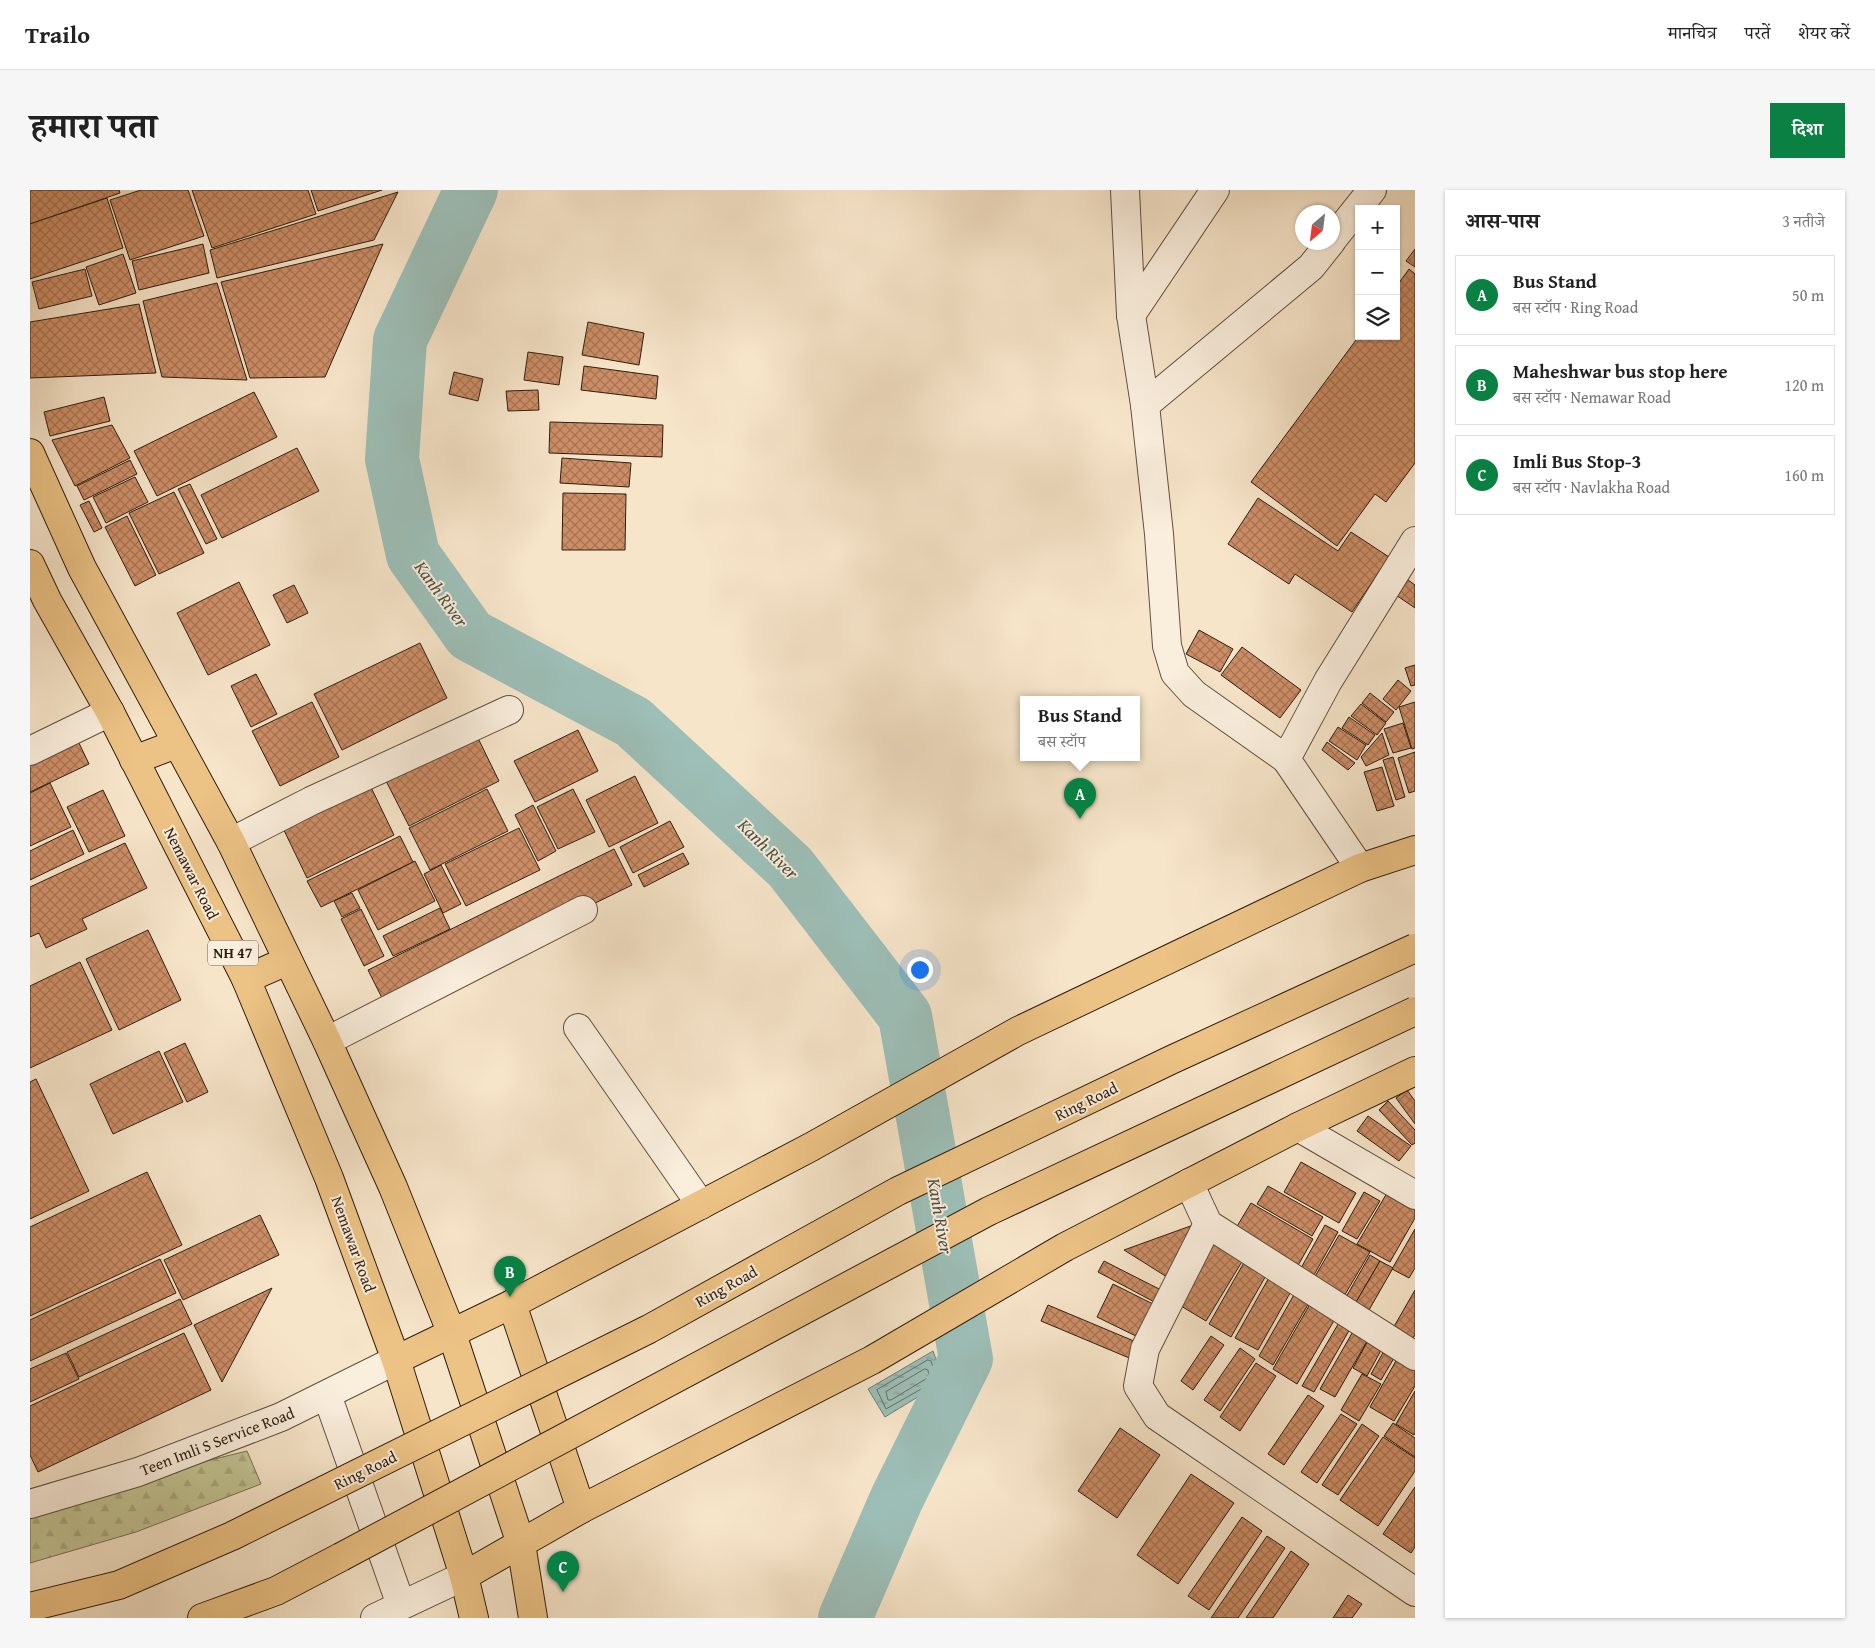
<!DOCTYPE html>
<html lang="hi">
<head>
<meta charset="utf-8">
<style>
  :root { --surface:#fff; --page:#f6f6f6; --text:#222; --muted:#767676; --line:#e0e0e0; --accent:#0b8043 }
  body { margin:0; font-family:"Gentium Book Plus","Noto Serif Devanagari",serif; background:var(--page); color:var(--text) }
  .controls { position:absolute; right:15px; top:15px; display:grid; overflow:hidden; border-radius:0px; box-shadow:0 1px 4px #0004 }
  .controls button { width:45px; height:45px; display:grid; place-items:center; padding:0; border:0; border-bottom:1px solid var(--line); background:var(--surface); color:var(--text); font:25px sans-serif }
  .compass { position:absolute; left:1265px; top:15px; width:45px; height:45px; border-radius:50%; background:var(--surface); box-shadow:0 1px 4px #0004; rotate:208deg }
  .you { position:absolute; left:889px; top:779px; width:18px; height:18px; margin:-12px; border:4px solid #fff; border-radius:50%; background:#1a73e8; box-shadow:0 0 0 8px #1a73e833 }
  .badge { display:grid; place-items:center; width:32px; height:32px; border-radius:50%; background:var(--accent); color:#fff; font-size:16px; font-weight:700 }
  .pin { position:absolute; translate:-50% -41px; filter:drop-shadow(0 1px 2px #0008) }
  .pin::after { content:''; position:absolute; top:26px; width:18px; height:15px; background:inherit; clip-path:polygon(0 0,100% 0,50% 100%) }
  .popup { position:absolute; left:990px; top:506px; width:120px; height:65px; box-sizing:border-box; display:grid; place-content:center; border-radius:0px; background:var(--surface); filter:drop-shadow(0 1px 4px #0005); font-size:16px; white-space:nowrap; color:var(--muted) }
  .popup b { font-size:19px; color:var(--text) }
  .popup::after { content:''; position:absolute; left:50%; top:100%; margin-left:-10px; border:10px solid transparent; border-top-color:var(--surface) }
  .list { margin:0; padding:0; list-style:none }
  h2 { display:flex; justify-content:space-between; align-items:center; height:65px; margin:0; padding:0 20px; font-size:21px }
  h2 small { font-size:16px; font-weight:400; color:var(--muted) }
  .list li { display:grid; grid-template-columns:32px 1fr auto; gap:15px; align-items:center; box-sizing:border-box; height:80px; margin:0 10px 10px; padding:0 10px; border:1px solid var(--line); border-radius:0px }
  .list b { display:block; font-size:19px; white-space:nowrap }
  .list p { margin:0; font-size:16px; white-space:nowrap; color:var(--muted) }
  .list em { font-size:16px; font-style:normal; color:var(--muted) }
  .icon { flex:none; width:28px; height:28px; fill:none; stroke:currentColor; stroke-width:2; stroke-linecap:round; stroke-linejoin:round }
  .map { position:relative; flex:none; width:1385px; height:1428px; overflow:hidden; border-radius:0px }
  header { display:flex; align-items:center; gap:30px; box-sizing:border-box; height:70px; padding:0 25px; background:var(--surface); border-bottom:1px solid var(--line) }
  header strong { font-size:24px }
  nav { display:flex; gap:28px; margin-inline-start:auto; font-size:18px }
  .intro { display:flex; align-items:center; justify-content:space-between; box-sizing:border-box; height:120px; padding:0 30px }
  h1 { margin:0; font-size:35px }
  .button { padding:12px 22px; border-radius:0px; background:var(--accent); color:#fff; font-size:18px; font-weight:700 }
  main { display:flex; gap:30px; padding:0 30px }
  aside { flex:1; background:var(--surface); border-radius:0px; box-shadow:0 1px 4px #0004 }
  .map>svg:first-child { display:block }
</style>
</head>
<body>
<header>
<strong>Trailo</strong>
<nav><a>मानचित्र</a><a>परतें</a><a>शेयर करें</a></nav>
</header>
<div class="intro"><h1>हमारा पता</h1><a class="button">दिशा</a></div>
<main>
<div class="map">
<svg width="1385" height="1428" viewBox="0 0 1385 1428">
  <defs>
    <pattern id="forest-firs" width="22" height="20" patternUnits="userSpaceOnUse" patternTransform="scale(1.25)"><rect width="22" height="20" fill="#c2c393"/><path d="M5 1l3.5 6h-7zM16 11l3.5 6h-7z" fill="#a7a77e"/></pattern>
    <pattern id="water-ripples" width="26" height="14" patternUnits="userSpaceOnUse" patternTransform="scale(1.25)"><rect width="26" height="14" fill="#9dbfb8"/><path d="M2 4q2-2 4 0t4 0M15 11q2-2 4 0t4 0" fill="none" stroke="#809b94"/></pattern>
    <pattern id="building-cross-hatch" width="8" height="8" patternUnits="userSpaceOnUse" patternTransform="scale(1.25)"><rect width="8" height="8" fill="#cd8e67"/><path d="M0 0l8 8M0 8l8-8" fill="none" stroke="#a77353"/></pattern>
  </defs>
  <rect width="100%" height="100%" fill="#f7e5ca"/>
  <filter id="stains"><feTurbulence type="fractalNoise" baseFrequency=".004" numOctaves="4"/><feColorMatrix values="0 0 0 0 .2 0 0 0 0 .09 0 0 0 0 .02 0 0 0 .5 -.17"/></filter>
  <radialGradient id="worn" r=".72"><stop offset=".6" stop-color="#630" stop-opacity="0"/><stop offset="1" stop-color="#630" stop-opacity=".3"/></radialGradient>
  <polygon fill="url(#forest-firs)" stroke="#787152" points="217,1261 231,1294 106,1342 0,1373 0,1314"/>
  <polygon fill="url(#water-ripples)" stroke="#717f75" points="903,1161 914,1191 855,1227 838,1199"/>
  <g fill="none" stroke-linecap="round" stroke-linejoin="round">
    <g stroke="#666f64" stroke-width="1">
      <polygon points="898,1170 901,1171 907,1190 856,1219 847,1200"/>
      <polygon points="895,1179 898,1180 899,1187 861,1210 858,1210 856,1202"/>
    </g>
    <polyline stroke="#9dbfb8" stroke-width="54" points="441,0 370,150 362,269 383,365 440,445 603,532 760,677 875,826 936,1169 867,1308 815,1428"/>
  </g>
  <g fill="url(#building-cross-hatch)" stroke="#2e1f10">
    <polygon points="0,0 89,0 90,3 0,34"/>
    <polygon points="111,0 158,0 174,46 100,70 80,10"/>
    <polygon points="162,0 278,0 286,24 182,58"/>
    <polygon points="281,0 352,0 288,21"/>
    <polygon points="368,2 344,50 187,88 180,60"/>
    <polygon points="77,8 93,58 0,89 0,34"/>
    <polygon points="173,54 179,83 109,100 102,71"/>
    <polygon points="353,54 295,187 220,188 191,92"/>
    <polygon points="1385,59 1385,77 1376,71"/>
    <polygon points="93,64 106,103 69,115 56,77"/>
    <polygon points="55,79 62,106 9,119 2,92"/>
    <polygon points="1379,79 1385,84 1385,273 1356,312 1345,304 1307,356 1221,292 1329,146 1366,146 1366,97"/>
    <polygon points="187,93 217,190 132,187 113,111"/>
    <polygon points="109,114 126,183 0,188 0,132"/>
    <polygon points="558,132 614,143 609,175 552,165"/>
    <polygon points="498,162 533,167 529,195 494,190"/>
    <polygon points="554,176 628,186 626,209 551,200"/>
    <polygon points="424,182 453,189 448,211 419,204"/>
    <polygon points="508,200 509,220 478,221 476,201"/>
    <polygon points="224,202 247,247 127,306 104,261"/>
    <polygon points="74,207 80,231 20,246 14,222"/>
    <polygon points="520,232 633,235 632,267 519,263"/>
    <polygon points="82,235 100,268 45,296 22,250"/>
    <polygon points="267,258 289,301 192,348 171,305"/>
    <polygon points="532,268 601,273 599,297 530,293"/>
    <polygon points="100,270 107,284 54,310 47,296"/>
    <polygon points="105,287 118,312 76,333 63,307"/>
    <polygon points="160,294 187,349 176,354 148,299"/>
    <polygon points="144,302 174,363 129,384 99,323"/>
    <polygon points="533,303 596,304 595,360 532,360"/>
    <polygon points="1228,308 1308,361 1321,342 1359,367 1322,422 1265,384 1259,394 1198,354"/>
    <polygon points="59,311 72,338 64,342 50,315"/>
    <polygon points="97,326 126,385 105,396 75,337"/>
    <polygon points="1374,387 1385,395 1385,418 1363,403"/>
    <polygon points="209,392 240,455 178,485 147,423"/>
    <polygon points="264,395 278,423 257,433 243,405"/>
    <polygon points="1169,440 1203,459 1190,482 1156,464"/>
    <polygon points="390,453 417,508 312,560 284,504"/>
    <polygon points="1212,457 1271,500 1250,528 1191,485"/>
    <polygon points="1385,475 1385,495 1381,496 1375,478"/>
    <polygon points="226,484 247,524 221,537 201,496"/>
    <polygon points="1368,490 1381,501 1366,520 1353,509"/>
    <polygon points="1340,503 1364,522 1356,532 1332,513"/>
    <polygon points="282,512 309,567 250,596 222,541"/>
    <polygon points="1385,512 1385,558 1382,559 1369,517"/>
    <polygon points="1331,514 1356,533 1347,545 1321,526"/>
    <polygon points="1319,527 1345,545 1338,555 1312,538"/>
    <polygon points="1373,533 1381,558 1363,563 1354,539"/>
    <polygon points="1308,537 1336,555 1327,570 1299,551"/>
    <polygon points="444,540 469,591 379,636 353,585"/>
    <polygon points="548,540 568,581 505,612 484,571"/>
    <polygon points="1352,543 1359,565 1336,576 1331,567"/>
    <polygon points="48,551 59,574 0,602 0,574"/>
    <polygon points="1297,552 1325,573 1318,580 1292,560"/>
    <polygon points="1385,562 1385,601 1379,603 1368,568"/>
    <polygon points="1363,567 1375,607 1366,610 1353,570"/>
    <polygon points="1352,577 1364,616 1347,621 1334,582"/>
    <polygon points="605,586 628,633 579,657 556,610"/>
    <polygon points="337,589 364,645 277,688 250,632"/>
    <polygon points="20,593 41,637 0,656 0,603"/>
    <polygon points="457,599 478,641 400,680 379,638"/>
    <polygon points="543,599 565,642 528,659 507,617"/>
    <polygon points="73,600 95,646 59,662 37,617"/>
    <polygon points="503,615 526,661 508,671 485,625"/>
    <polygon points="640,631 654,657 603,683 590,657"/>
    <polygon points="489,638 510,680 436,716 415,674"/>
    <polygon points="43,640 54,664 0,690 0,661"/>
    <polygon points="370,646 383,672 291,717 277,691"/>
    <polygon points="95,653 117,698 52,729 57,739 16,758 9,743 0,747 0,697"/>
    <polygon points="584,659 602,695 356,816 338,780"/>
    <polygon points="653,663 659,674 614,697 608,685"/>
    <polygon points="385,671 405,711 348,740 328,700"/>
    <polygon points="411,675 431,714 413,723 394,684"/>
    <polygon points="322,703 330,718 312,727 304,711"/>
    <polygon points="410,718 420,739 363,766 353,746"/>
    <polygon points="331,719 354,766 334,776 311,729"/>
    <polygon points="118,740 151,810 89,840 56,769"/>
    <polygon points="50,772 82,840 0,878 0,796"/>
    <polygon points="155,853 178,902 157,912 134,863"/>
    <polygon points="129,861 153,912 83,944 60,894"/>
    <polygon points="6,889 59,1001 0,1029 0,892"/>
    <polygon points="1377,900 1385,911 1385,934 1366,908"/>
    <polygon points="1358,911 1385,940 1385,953 1382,955 1349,920"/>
    <polygon points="1338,926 1381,956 1369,971 1327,941"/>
    <polygon points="1271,972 1326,1003 1309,1033 1254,1002"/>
    <polygon points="117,982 152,1055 0,1126 0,1037"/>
    <polygon points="1238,996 1293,1027 1282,1046 1227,1014"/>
    <polygon points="1334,1002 1350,1011 1327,1049 1312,1041"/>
    <polygon points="1357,1003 1385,1020 1385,1028 1360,1072 1327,1054"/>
    <polygon points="1221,1013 1283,1049 1266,1079 1203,1043"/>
    <polygon points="230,1025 249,1065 153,1110 134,1070"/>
    <polygon points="1166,1034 1137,1087 1094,1060"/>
    <polygon points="1295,1035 1308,1042 1284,1085 1271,1078"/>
    <polygon points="1385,1039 1385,1078 1379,1088 1362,1079"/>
    <polygon points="1309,1045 1340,1062 1313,1108 1283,1090"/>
    <polygon points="1184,1053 1213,1070 1176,1131 1146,1113"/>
    <polygon points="1340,1065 1350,1071 1325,1114 1315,1109"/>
    <polygon points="130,1069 146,1103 0,1171 0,1130"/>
    <polygon points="1216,1069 1238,1082 1201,1147 1179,1134"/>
    <polygon points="1074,1071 1137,1103 1130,1115 1068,1082"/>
    <polygon points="1350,1071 1363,1078 1335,1127 1322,1119"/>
    <polygon points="1241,1084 1264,1096 1228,1160 1205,1148"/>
    <polygon points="1083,1094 1127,1116 1110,1148 1067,1127"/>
    <polygon points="1269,1096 1284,1104 1243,1175 1229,1166"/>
    <polygon points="242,1098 192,1192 164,1135"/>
    <polygon points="1385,1100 1385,1145 1381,1151 1362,1140"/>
    <polygon points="1284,1107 1309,1122 1267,1194 1243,1179"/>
    <polygon points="150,1109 162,1134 49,1187 37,1162"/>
    <polygon points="1018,1115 1111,1154 1104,1170 1011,1131"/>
    <polygon points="1314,1124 1325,1130 1284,1202 1272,1196"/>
    <polygon points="1325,1138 1340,1146 1305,1207 1290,1199"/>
    <polygon points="154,1143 181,1200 8,1282 0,1265 0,1216"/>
    <polygon points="1341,1145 1355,1153 1337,1186 1323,1178"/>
    <polygon points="1181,1146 1194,1155 1163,1200 1151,1191"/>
    <polygon points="1359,1152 1370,1158 1351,1190 1341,1184"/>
    <polygon points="1210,1158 1225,1169 1190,1221 1174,1210"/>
    <polygon points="1371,1162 1385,1170 1385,1196 1364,1231 1340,1217"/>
    <polygon points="36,1163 49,1189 0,1212 0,1179"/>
    <polygon points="1226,1173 1246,1186 1210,1241 1190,1227"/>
    <polygon points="1332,1184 1351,1194 1329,1231 1311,1220"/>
    <polygon points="1385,1201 1385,1243 1384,1245 1366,1234"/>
    <polygon points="1278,1205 1294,1216 1254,1275 1238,1264"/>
    <polygon points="1311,1224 1327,1234 1287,1293 1271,1282"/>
    <polygon points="1363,1233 1385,1248 1385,1267 1354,1246"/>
    <polygon points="1332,1234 1349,1246 1308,1305 1292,1295"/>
    <polygon points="1090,1238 1130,1265 1087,1328 1048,1301"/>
    <polygon points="1353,1247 1385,1268 1385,1281 1348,1336 1310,1310"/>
    <polygon points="1161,1284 1204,1313 1148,1394 1107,1365"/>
    <polygon points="1385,1297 1385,1357 1381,1363 1353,1344"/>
    <polygon points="1212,1327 1232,1341 1179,1420 1158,1406"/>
    <polygon points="1237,1346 1255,1358 1208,1428 1181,1428"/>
    <polygon points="1261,1361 1279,1374 1243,1428 1216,1428"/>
    <polygon points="1318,1405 1332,1414 1322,1428 1303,1428"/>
  </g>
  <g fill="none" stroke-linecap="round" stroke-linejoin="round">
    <defs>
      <g id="minor">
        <polyline points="1095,0 1101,125 1115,215"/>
        <polyline points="1302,50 1342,0"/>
        <polyline points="1101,125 1185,0"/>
        <polyline points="0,561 80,522"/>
        <polyline points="1256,569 1164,504 1145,483 1137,456 1129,344 1115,215 1281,77 1301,52"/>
        <polyline points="201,652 281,611 479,520"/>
        <polyline points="1330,678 1256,569 1298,491 1385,351"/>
        <polyline points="548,838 671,1015"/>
        <polyline points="297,851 553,720"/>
        <polyline points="1268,937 1385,1005"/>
        <polyline points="1159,993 1178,1034 1385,1166"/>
        <polyline points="1178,1034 1115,1159 1108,1196 1127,1226 1385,1402"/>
        <polyline points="297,1205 371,1415"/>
        <polyline points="0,1314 108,1282 251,1227 366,1170"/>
        <polyline points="345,1428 434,1386"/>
      </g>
      <g id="major">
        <polyline points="491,1354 503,1428"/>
        <polyline points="434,1386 444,1428"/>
        <polyline points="172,1428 246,1401 311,1367"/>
      </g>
      <g id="highway">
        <polyline points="0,263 52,378 201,652 297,851 363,997 422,1144 491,1354"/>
        <polyline points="0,374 17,410 80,522 216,789 299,988 366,1170 434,1386 551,1319 842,1170 1035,1057 1268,937 1385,881"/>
        <polyline points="104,570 146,554"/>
        <polyline points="216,789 257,771"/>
        <polyline points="482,1114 551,1319"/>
        <polyline points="366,1170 482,1114 781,957 988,841 1330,678 1385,660"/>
      </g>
    </defs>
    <use href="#minor" stroke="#60503e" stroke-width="30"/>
    <use href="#major" stroke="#2e1f10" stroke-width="30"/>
    <use href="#highway" stroke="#2e1f10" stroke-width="30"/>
    <use href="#minor" stroke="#faeedd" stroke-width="28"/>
    <use href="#major" stroke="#ecc285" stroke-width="28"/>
    <use href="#highway" stroke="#ecc285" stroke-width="28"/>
    <defs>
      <g id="major-bridge">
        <polyline points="311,1367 959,1021 1385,821"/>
        <polyline points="0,1417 89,1395 202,1346 619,1139 868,1001 1141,870 1385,758"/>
      </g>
    </defs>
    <use href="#major-bridge" stroke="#2e1f10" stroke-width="30" stroke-linecap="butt"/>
    <use href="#major-bridge" stroke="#ecc285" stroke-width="28"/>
  </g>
  <g text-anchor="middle" stroke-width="4" stroke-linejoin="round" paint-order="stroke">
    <rect fill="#faeedd" stroke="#6b5d4e" stroke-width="1" x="178" y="750.5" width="50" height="25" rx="4"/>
    <g font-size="15" font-weight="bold" fill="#2e1f10">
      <text x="203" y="768">NH 47</text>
    </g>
    <g font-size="16" fill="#2e1f10" stroke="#faeedd">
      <text transform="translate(162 683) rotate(63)" y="6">Nemawar Road</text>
      <text transform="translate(1056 911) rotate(-26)" y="6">Ring Road</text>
      <text transform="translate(324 1054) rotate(70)" y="6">Nemawar Road</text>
      <text transform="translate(696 1096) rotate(-29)" y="6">Ring Road</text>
      <text transform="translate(187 1251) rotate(-21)" y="6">Teen Imli S Service Road</text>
      <text transform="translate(335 1280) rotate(-26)" y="6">Ring Road</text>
    </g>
    <g font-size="18" font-style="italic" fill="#4f4f42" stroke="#faeedd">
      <text transform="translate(411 404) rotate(54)" y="6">Kanh River</text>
      <text transform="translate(738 659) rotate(45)" y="6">Kanh River</text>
      <text transform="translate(910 1026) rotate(80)" y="6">Kanh River</text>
    </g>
  </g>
  <rect width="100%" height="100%" filter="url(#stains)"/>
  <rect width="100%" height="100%" fill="url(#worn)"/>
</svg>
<div class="controls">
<button>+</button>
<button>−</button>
<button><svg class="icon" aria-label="layers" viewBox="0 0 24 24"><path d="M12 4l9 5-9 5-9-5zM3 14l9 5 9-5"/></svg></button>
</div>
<svg class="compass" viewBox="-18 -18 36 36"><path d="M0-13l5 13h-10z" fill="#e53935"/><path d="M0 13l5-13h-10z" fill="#767676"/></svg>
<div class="you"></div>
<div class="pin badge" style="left:1050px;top:629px">A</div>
<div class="popup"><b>Bus Stand</b>बस स्टॉप</div>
<div class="pin badge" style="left:480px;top:1107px">B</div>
<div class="pin badge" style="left:533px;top:1402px">C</div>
</div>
<aside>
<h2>आस-पास<small>3 नतीजे</small></h2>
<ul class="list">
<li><span class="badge">A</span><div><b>Bus Stand</b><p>बस स्टॉप · Ring Road</p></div><em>50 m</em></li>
<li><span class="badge">B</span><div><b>Maheshwar bus stop here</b><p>बस स्टॉप · Nemawar Road</p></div><em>120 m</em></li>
<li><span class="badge">C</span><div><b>Imli Bus Stop-3</b><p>बस स्टॉप · Navlakha Road</p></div><em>160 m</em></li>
</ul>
</aside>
</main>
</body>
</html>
